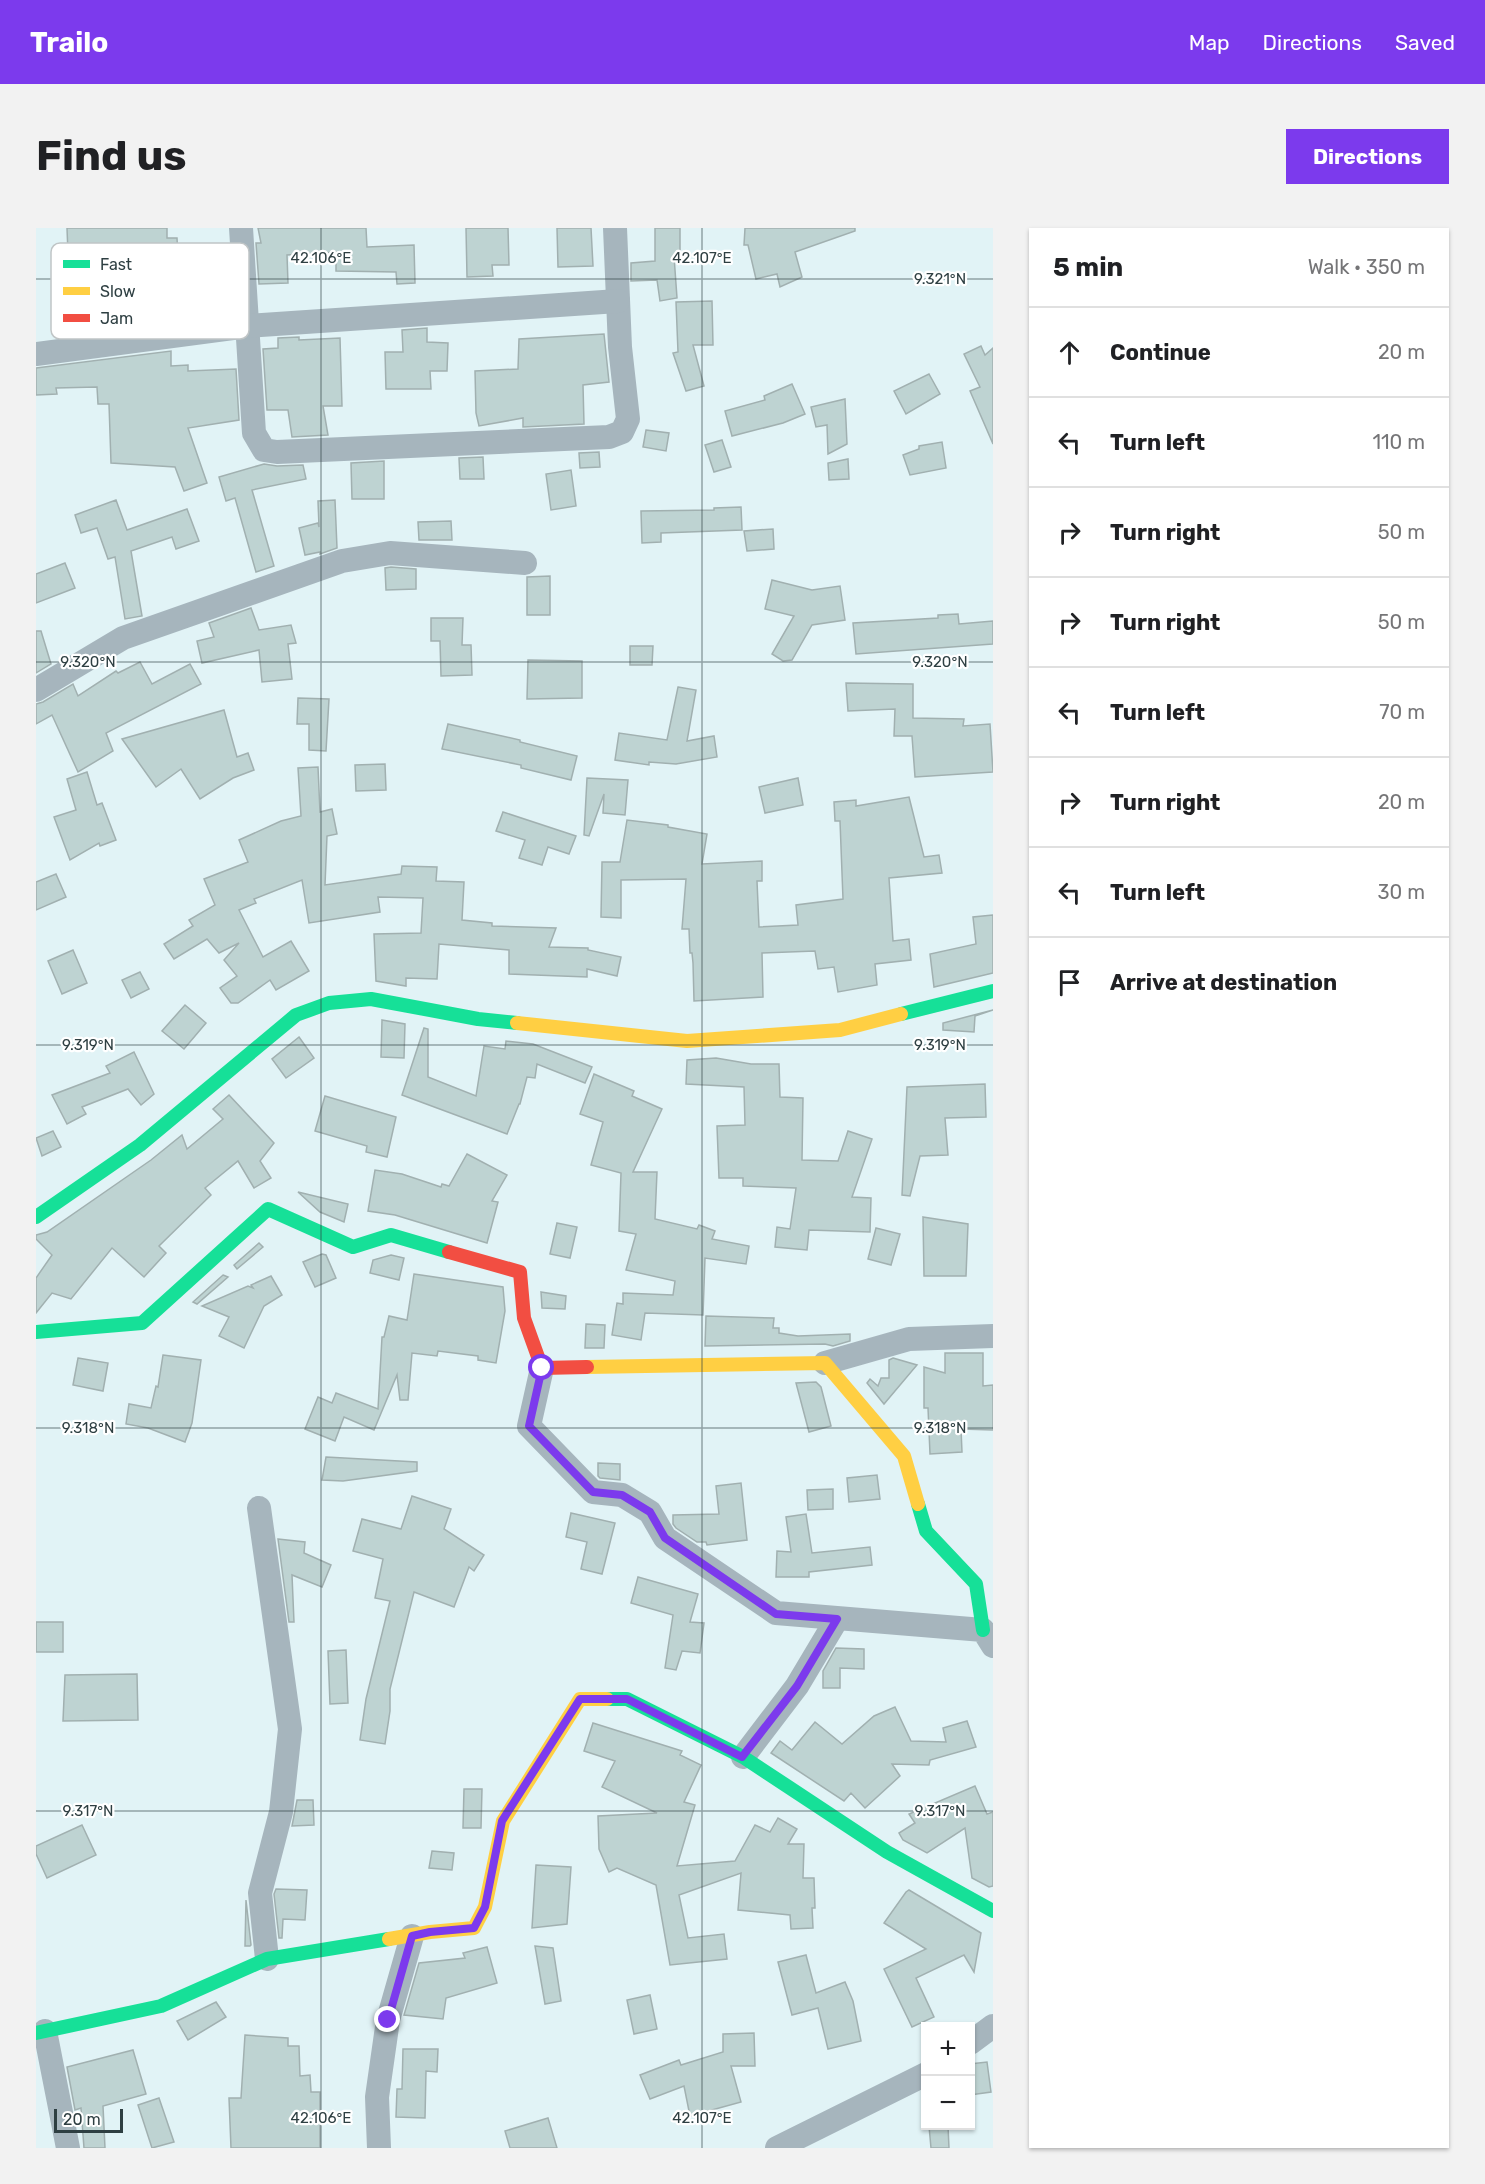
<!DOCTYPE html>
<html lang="en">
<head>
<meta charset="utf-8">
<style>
  :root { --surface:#fff; --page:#f2f2f2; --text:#202124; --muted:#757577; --line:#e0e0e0; --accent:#7c3aed }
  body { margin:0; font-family:Rubik,sans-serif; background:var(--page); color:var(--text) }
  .controls { position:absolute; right:18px; bottom:18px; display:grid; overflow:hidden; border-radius:0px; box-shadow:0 2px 4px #0004 }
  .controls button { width:54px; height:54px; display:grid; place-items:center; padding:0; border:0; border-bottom:2px solid var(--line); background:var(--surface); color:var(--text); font:30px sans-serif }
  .scale { position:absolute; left:18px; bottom:15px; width:69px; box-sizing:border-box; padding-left:6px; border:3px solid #2e3f42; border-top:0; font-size:16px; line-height:21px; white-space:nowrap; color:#2e3f42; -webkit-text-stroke:4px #fff; paint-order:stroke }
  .stop { position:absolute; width:18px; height:18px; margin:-14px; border:4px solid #7c3aed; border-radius:50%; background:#fff }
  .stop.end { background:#7c3aed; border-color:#fff; box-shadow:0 2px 6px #0008 }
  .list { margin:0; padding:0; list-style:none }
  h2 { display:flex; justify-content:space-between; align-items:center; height:78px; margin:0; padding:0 24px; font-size:26px }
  h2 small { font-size:20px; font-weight:400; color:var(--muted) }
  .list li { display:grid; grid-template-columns:39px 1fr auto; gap:18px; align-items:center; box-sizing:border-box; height:90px; padding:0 24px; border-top:2px solid var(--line) }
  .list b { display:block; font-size:22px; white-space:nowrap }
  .list em { font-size:20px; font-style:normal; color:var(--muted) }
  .icon { flex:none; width:33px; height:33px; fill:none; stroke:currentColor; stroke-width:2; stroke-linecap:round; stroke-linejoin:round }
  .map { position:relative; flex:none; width:957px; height:1920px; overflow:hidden; border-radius:0px }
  header { display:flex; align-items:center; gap:36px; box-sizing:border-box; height:84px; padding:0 30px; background:var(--accent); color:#fff }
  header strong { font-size:28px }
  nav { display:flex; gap:33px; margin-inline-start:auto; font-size:21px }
  .intro { display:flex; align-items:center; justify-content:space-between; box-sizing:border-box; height:144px; padding:0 36px }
  h1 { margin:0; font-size:42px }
  .button { padding:15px 27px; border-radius:0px; background:var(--accent); color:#fff; font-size:21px; font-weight:700 }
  main { display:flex; gap:36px; padding:0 36px }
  aside { flex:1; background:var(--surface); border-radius:0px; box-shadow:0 2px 4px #0004 }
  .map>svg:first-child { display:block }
</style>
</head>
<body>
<header>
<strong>Trailo</strong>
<nav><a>Map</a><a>Directions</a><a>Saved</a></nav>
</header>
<div class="intro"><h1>Find us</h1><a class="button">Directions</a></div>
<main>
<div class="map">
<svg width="957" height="1920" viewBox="0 0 957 1920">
  <rect width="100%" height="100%" fill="#e1f3f6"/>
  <g fill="#bed3d2" stroke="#a1b0b0" stroke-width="1.5">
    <polygon points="31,0 131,0 131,10 141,10 142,30 100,31 101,58 81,58 82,101 62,103 62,81 28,82 27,52 19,52 18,26 32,26"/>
    <polygon points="222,0 330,0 331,19 378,17 379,55 361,56 360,44 300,43 300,24 251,27 252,55 223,56 220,15 225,15"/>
    <polygon points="430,0 472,0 473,37 456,37 457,48 431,49"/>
    <polygon points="521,0 555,0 557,38 522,39"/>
    <polygon points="619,0 644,0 644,28 638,28 641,70 624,73 621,52 595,53 595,35 619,33"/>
    <polygon points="709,0 819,0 819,3 759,24 766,49 744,59 741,46 720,51 712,17 708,17"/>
    <polygon points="676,73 677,117 657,117 668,158 650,163 637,125 642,124 640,74"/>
    <polygon points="391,100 391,114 412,115 411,143 394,143 395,161 350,161 349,124 367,124 366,102"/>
    <polygon points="568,106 573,154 547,157 548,196 487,199 487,190 443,198 440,185 439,143 482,141 483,111"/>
    <polygon points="263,109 263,112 304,110 306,178 287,178 292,207 256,209 252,182 231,182 227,121 242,120 242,110"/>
    <polygon points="945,118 949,127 957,120 957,216 934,163 944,159 928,126"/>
    <polygon points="135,123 135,138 152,137 152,143 200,141 203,192 152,200 171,255 148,263 139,239 75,235 73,176 62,176 61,159 20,160 21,166 0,167 0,140"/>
    <polygon points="893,146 904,166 870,186 858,163"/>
    <polygon points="756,156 769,186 747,195 696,208 689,183 729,172 728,168"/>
    <polygon points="809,171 811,216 792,226 791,197 780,199 775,179"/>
    <polygon points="610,202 633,205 630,223 607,219"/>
    <polygon points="686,212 695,239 678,244 669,217"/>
    <polygon points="906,214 910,240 874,247 867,227 883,221 883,218"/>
    <polygon points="563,224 564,239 544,240 543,225"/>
    <polygon points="447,229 448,251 424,251 423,230"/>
    <polygon points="812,231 813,251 793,252 792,235"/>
    <polygon points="348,233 348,271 316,271 315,235"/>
    <polygon points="228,236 241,238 267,237 270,251 216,262 238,338 220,344 199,270 190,273 183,249"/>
    <polygon points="535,242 540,278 515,282 510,246"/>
    <polygon points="80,272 91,302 151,281 163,313 140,321 136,309 95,323 106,388 89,391 79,329 72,331 61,300 45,305 39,287"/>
    <polygon points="299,272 301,320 284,326 284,324 269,327 263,300 282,295 283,299 282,273"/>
    <polygon points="705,279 706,302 625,305 625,314 606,315 605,283 678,282 678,280"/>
    <polygon points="415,293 416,312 383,312 382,294"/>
    <polygon points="737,301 738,321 711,323 708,303"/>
    <polygon points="29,335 39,360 0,375 0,346"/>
    <polygon points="355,339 380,341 380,361 350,362 349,340"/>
    <polygon points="514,348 514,387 491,387 491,349"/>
    <polygon points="736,352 776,362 804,358 809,392 776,397 756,432 747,433 736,426 758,388 729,381"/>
    <polygon points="215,380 223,402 255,397 260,415 252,416 256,451 226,454 223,422 166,435 161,413 178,409 173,395"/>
    <polygon points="922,386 923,396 957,393 957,416 820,426 817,395 902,390 902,387"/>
    <polygon points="395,390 427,390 426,417 435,417 436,447 405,448 404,413 395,413"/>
    <polygon points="0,403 5,403 15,436 0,445"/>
    <polygon points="594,418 617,418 616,437 594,437"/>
    <polygon points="492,432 546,433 546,470 491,471"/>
    <polygon points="104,434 116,456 154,436 165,456 70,505 77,523 42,544 16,487 0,496 0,476 7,474 37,456 42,468 80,443 82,445"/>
    <polygon points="810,455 877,456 877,490 928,491 927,498 954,496 957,544 879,549 876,508 858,508 859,481 812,483"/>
    <polygon points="642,459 660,462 651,513 678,508 681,529 640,536 613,534 613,537 579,532 583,505 631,512"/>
    <polygon points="262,470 293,471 290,523 273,522 273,496 261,496"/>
    <polygon points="188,482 201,529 212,525 218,542 197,550 164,571 145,541 120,559 86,511"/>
    <polygon points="412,496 484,512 484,514 541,528 535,552 485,540 485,537 406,521"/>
    <polygon points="349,536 350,562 320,563 319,537"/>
    <polygon points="282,539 284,584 296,581 301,606 291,608 289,657 365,646 366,638 401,639 400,653 428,654 426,692 456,695 456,698 520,700 513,719 552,720 552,722 585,729 581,748 551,741 551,749 473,746 473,722 403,716 401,751 370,750 370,758 340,753 338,706 385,705 387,670 342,669 344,684 273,695 266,652 218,671 220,675 203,682 227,729 255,713 273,743 240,762 234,752 202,775 195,775 184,760 201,748 188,732 203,715 183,725 171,711 138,731 128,716 157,698 153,692 179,677 168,651 212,634 203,612 245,593 265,588 262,540"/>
    <polygon points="51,544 61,577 66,575 80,612 64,618 63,615 34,632 18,589 40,582 31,551"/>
    <polygon points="551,550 592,552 589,587 567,585 568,566 553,608 548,607"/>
    <polygon points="762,550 767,577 729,585 723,559"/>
    <polygon points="873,569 888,629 903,627 906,645 853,650 857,713 873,711 875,732 839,736 841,757 802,764 798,739 782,741 779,723 726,725 727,769 658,773 657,735 656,725 654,725 653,701 646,701 650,651 585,652 585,690 565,689 566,634 584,634 591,592 632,597 632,599 671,606 666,636 726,633 726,653 721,653 723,699 762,697 760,677 807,671 804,593 799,593 798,574 820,572 820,578"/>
    <polygon points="467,584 540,608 533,626 512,619 506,637 483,630 489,612 460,603"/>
    <polygon points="20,646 30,669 0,682 0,654"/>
    <polygon points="957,687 957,745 898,759 894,726 940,716 937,689"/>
    <polygon points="37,722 51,755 26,766 12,733"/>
    <polygon points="104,744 113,761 95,770 86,752"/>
    <polygon points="149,777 170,795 148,821 126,803"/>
    <polygon points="957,782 939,788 938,804 907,802 907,795"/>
    <polygon points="346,792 369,796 368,830 345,829"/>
    <polygon points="388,800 392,801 392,849 440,868 448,818 469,821 470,813 497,816 556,839 549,855 501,836 499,850 491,849 484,876 483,876 471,906 366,867"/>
    <polygon points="263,809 278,830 250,850 236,831"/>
    <polygon points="98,824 118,866 105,877 92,861 46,879 50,886 31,896 16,867 74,845 70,838"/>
    <polygon points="680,830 715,836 743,836 744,869 767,870 766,932 802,933 812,903 836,911 816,969 835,970 834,1004 773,1002 771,1022 739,1019 741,999 754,1001 760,960 707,958 707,950 683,950 681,898 709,897 708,859 650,856 651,832"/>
    <polygon points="558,846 598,863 596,868 626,881 597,944 621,944 619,991 661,1001 663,997 679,1003 676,1011 713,1018 710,1036 669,1030 667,1087 609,1085 605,1112 576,1107 581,1075 587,1076 587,1065 637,1067 639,1053 590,1042 600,1006 583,1003 585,945 555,937 567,894 544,886"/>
    <polygon points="949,856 950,889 909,890 912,927 884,928 874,968 866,967 871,859"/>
    <polygon points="193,867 238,915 224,933 235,950 218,960 202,933 169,960 175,967 123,1018 130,1025 108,1049 76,1020 35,1071 16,1065 0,1085 0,1050 16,1027 0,1011 0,1007 11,1004 115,932 146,907 151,921 187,891 177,881"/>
    <polygon points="289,868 360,889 351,929 330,924 331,918 279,903"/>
    <polygon points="17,903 25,919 6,928 0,910"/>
    <polygon points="431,926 471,947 456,973 462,974 451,1015 359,987 332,983 339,942 366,946 405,959 406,956 413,958"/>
    <polygon points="262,964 312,976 308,994 284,984"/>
    <polygon points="887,989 932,996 930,1048 888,1048"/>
    <polygon points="521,995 541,999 534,1030 514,1026"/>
    <polygon points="840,1000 864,1006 855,1037 832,1031"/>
    <polygon points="223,1015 227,1019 201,1041 198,1037"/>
    <polygon points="286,1026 290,1027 300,1050 279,1059 267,1034"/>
    <polygon points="355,1027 368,1030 363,1052 334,1045 337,1032"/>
    <polygon points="378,1046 467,1059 469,1083 460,1135 442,1132 442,1128 402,1123 401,1128 376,1125 372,1172 364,1172 361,1147 338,1202 308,1189 299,1213 269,1201 282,1169 296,1175 300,1165 342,1181 346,1109 348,1109 353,1088 371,1092"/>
    <polygon points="187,1047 192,1049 161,1076 157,1074"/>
    <polygon points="235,1048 246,1067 228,1078 208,1120 183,1108 193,1089 166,1078 212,1058 217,1060 215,1057"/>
    <polygon points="505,1064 530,1068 529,1081 506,1080"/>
    <polygon points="670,1088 738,1090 737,1100 743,1100 743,1105 762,1108 814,1106 814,1113 797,1118 789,1116 669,1118"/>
    <polygon points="550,1096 569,1097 568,1120 549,1120"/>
    <polygon points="909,1125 947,1125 947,1158 957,1157 957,1202 925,1201 926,1224 894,1226 892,1180 888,1180 888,1139 909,1145"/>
    <polygon points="127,1127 165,1132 156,1195 149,1214 112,1200 90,1196 93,1176 115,1180 120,1158 122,1159"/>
    <polygon points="42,1130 72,1135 67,1163 37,1157"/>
    <polygon points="857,1130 881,1137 848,1176 831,1155 834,1151 842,1158 845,1150 853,1150 853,1132"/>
    <polygon points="780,1154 785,1159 795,1198 773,1204 760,1155"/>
    <polygon points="290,1229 381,1234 381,1243 307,1253 286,1252"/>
    <polygon points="562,1235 584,1236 584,1252 564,1250 562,1248"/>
    <polygon points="841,1247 844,1271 813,1274 811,1250"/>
    <polygon points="705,1255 711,1312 671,1317 670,1314 661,1314 640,1300 637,1296 637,1287 683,1286 680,1258"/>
    <polygon points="797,1261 797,1281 772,1282 771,1262"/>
    <polygon points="376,1268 415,1281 408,1301 448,1327 438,1343 433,1339 418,1379 378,1364 354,1461 354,1483 349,1516 324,1512 330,1471 354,1373 339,1370 347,1331 317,1323 326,1291 365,1301"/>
    <polygon points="535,1285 579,1295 566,1346 545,1341 551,1314 530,1309"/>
    <polygon points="770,1286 776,1325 834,1319 836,1337 773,1344 773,1349 740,1349 741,1323 755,1324 750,1289"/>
    <polygon points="242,1311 269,1314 268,1325 295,1337 286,1359 256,1347 258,1394 253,1394"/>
    <polygon points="602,1349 662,1366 654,1394 668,1395 664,1425 646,1423 640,1442 629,1440 637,1387 595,1375"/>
    <rect x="0" y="1394" width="27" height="30"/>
    <polygon points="800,1420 828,1421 828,1441 804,1440 804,1460 787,1460 787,1443"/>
    <polygon points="310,1422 312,1475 294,1476 292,1423"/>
    <polygon points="101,1446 102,1492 27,1493 29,1447"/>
    <polygon points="859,1479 875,1513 910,1514 907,1500 931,1493 940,1519 894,1532 893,1537 856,1536 864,1548 829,1580 815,1565 808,1573 735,1525 744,1513 756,1522 779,1494 806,1516 838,1488"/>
    <polygon points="557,1495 646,1523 644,1527 665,1537 648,1574 659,1577 641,1638 699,1633 719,1597 734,1604 742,1590 761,1601 752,1616 768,1616 767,1650 778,1650 779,1680 776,1680 777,1700 755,1701 754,1687 702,1682 705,1645 643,1667 652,1710 688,1706 691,1731 634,1737 620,1657 581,1640 573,1644 563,1621 562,1588 621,1585 566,1559 579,1533 548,1523"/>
    <polygon points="939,1558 951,1586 957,1584 957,1658 953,1659 936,1650 929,1600 891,1625 867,1612 863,1605 879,1595 873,1586"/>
    <polygon points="428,1561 446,1561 445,1600 427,1600"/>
    <polygon points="261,1572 277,1572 278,1597 256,1598"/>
    <polygon points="46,1597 60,1627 11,1650 0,1626 0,1618"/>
    <polygon points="396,1623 418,1625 416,1642 393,1640"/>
    <polygon points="500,1637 535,1639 531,1696 496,1700"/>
    <polygon points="240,1661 271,1662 269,1692 247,1691 246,1710 243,1710 238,1666"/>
    <polygon points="873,1662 945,1705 938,1744 928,1727 880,1750 898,1789 876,1799 848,1741 890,1721 848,1695 870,1664"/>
    <polygon points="210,1672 215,1717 214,1718 209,1718"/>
    <polygon points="499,1718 517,1720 525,1773 509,1776"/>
    <polygon points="451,1719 461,1755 410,1770 407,1791 368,1787 383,1735 429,1730 427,1725"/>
    <polygon points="770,1727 780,1765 809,1754 817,1773 825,1813 792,1821 782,1780 756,1787 742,1734"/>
    <polygon points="614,1767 621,1801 598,1806 591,1772"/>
    <polygon points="180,1774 190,1789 152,1812 141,1793"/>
    <polygon points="718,1805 719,1838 695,1838 705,1874 654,1888 648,1858 614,1871 604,1847 643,1832 645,1837 687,1824 687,1806"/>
    <polygon points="209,1807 252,1810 252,1818 263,1818 264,1848 274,1847 275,1864 284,1864 284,1920 195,1920 193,1870 205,1870"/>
    <polygon points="367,1821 402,1821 401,1844 390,1843 389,1890 360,1889 361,1861 366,1861"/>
    <polygon points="97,1822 110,1866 67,1878 69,1920 48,1920 45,1880 39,1882 31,1839"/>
    <polygon points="951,1834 955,1864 934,1867 934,1836"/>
    <polygon points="123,1870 138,1914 116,1920 102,1877"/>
    <polygon points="512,1890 521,1920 474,1920 469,1903"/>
    <polygon points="893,1898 912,1898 913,1920 895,1920"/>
  </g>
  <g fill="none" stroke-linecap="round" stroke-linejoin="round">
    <g stroke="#a6b5bd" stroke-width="24">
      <polyline points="205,0 218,205 228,222 241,224 573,209 586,204 592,191 584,119 579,0"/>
      <polyline points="0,126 212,98 582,73"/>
      <polyline points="0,462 87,410 306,333 354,325 489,335"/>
      <polyline points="789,1135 873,1111 957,1108"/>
      <polyline points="506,1140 493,1198 557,1264 586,1267 614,1284 629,1310 740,1385 947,1402 957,1418"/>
      <polyline points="223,1280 254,1501 245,1584 224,1665 231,1731"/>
      <polyline points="707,1529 761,1458 801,1391"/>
      <polyline points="9,1803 32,1920"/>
      <polyline points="934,1815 957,1798"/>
      <polyline points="343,1920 341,1869 352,1792 376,1708"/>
      <polyline points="741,1920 890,1846"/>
    </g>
    <g stroke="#16e098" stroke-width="14">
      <polyline points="865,786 957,763"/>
      <polyline points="0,989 104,917 260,787 293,775 335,771 442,791 481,795"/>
      <polyline points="0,1104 106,1095 232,981 317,1019 355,1007 413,1024"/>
      <polyline points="882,1276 890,1303 940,1356 947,1402"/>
      <polyline points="571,1471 591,1471 707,1529 851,1624 957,1683"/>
      <polyline points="0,1805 125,1778 231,1731 353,1711"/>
    </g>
    <g stroke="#ffcf43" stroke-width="14">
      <polyline points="481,795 651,813 804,802 865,786"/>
      <polyline points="551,1139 789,1135 868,1228 882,1276"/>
      <polyline points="353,1711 394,1704 438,1700 449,1679 467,1593 544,1471 571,1471"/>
    </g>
    <polyline stroke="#f24e42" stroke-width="14" points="413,1024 484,1044 488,1090 506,1140 551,1139"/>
  </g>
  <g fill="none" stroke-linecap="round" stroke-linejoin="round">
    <polyline stroke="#7c3aed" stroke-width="8" points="352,1792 376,1708 394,1704 438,1700 449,1679 466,1593 544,1471 591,1471 706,1529 761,1458 801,1391 740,1386 629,1310 614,1284 586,1267 557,1264 493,1198 506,1140"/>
  </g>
  <path fill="none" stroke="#2e3f42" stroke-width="1.5" stroke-opacity="0.45" d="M285,0v1920M666,0v1920M0,51h957M0,434h957M0,817h957M0,1200h957M0,1583h957"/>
  <rect x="15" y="15" width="198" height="96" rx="9" fill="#fff" stroke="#c0c5c6" stroke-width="1.5"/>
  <rect x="27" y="32" width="27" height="8" fill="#16e098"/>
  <rect x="27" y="59" width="27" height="8" fill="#ffcf43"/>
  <rect x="27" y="86" width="27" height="8" fill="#f24e42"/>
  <g font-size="16" fill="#2e3f42">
    <text x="64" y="42">Fast</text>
    <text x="64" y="69">Slow</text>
    <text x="64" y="96">Jam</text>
  </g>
  <g font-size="15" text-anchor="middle" fill="#2e3f42" stroke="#fff" stroke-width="4.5" stroke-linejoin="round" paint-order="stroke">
    <text x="285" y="35">42.106°E</text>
    <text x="666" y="35">42.107°E</text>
    <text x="904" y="56">9.321°N</text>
    <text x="52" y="439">9.320°N</text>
    <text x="904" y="439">9.320°N</text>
    <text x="52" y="822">9.319°N</text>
    <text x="904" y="822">9.319°N</text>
    <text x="52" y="1205">9.318°N</text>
    <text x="904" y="1205">9.318°N</text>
    <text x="52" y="1588">9.317°N</text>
    <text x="904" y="1588">9.317°N</text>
    <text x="285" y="1895">42.106°E</text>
    <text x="666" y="1895">42.107°E</text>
  </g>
</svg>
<div class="controls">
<button>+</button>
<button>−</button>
</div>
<div class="scale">20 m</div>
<div class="stop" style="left:506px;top:1140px"></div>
<div class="stop end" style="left:352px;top:1792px"></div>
</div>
<aside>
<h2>5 min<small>Walk · 350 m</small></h2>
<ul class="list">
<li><svg class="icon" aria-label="ahead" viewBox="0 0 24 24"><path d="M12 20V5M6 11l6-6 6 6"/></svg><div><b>Continue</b></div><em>20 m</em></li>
<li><svg class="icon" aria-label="left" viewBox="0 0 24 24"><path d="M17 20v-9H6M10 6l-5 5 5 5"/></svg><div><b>Turn left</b></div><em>110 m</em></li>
<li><svg class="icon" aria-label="right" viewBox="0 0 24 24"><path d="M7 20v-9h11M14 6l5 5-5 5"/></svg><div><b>Turn right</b></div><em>50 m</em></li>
<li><svg class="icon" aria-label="right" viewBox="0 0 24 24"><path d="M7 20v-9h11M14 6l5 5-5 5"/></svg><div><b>Turn right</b></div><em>50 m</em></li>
<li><svg class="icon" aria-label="left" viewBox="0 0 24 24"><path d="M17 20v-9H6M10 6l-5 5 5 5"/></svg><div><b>Turn left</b></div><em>70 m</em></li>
<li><svg class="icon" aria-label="right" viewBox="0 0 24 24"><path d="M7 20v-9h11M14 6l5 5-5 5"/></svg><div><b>Turn right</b></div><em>20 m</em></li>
<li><svg class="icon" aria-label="left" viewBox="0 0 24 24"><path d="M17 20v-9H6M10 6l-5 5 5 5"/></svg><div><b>Turn left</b></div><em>30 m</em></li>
<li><svg class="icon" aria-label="arrive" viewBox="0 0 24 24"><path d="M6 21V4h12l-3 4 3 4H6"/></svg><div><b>Arrive at destination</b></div></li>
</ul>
</aside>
</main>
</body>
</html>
